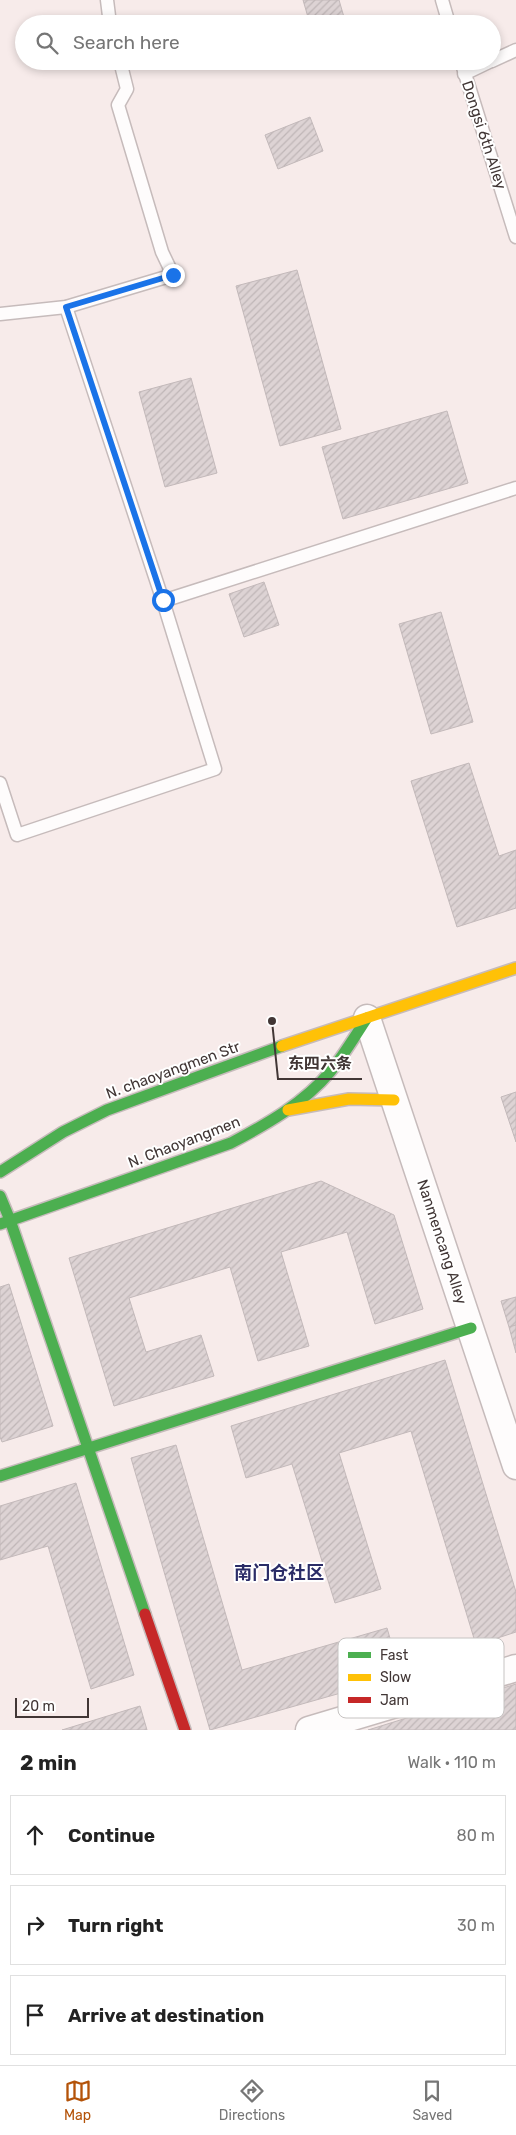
<!DOCTYPE html>
<html lang="en">
<head>
<meta charset="utf-8">
<style>
  :root { --surface:#fff; --page:#f2f2f2; --text:#222; --muted:#767676; --line:#e0e0e0; --accent:#b45309 }
  body { margin:0; font-family:Rubik,"Noto Sans SC",sans-serif; background:var(--page); color:var(--text) }
  .scale { position:absolute; left:15px; bottom:12px; width:74px; box-sizing:border-box; padding-left:5px; border:2px solid #413635; border-top:0; font-size:14px; line-height:18px; white-space:nowrap; color:#413635; -webkit-text-stroke:4px #fff; paint-order:stroke }
  .stop { position:absolute; width:15px; height:15px; margin:-11px; border:4px solid #1a73e8; border-radius:50%; background:#fff }
  .stop.end { background:#1a73e8; border-color:#fff; box-shadow:0 1px 5px #0008 }
  .list { margin:0; padding:0; list-style:none }
  h2 { display:flex; justify-content:space-between; align-items:center; height:65px; margin:0; padding:0 20px; font-size:21px }
  h2 small { font-size:16px; font-weight:400; color:var(--muted) }
  .list li { display:grid; grid-template-columns:32px 1fr auto; gap:15px; align-items:center; box-sizing:border-box; height:80px; margin:0 10px 10px; padding:0 10px; border:1px solid var(--line); border-radius:0px }
  .list b { display:block; font-size:19px; white-space:nowrap }
  .list em { font-size:16px; font-style:normal; color:var(--muted) }
  .icon { flex:none; width:28px; height:28px; fill:none; stroke:currentColor; stroke-width:2; stroke-linecap:round; stroke-linejoin:round }
  .map { position:relative; flex:none; width:516px; height:1730px; overflow:hidden }
  .search { position:absolute; background:var(--surface); box-shadow:0 2px 8px #0003; left:15px; right:15px; top:15px; height:55px; display:flex; align-items:center; gap:12px; box-sizing:border-box; padding:0 18px; border-radius:28px; color:var(--muted); font-size:19px }
  .sheet { height:335px; background:var(--surface) }
  nav { display:flex; justify-content:space-around; align-items:center; box-sizing:border-box; height:70px; border-top:1px solid var(--line); background:var(--surface); font-size:14px; color:var(--muted) }
  nav a { display:grid; justify-items:center; gap:2px }
  nav .on { color:var(--accent) }
  .map>svg:first-child { display:block }
</style>
</head>
<body>
<div class="map">
<svg width="516" height="1730" viewBox="0 0 516 1730">
  <defs>
    <pattern id="building-hatch" width="6" height="6" patternUnits="userSpaceOnUse" patternTransform="scale(1.25)"><rect width="6" height="6" fill="#ddd3d4"/><path d="M-1 1l2-2M0 6l6-6M5 7l2-2" fill="none" stroke="#bfb6b7"/></pattern>
  </defs>
  <rect width="100%" height="100%" fill="#f7ebea"/>
  <g fill="url(#building-hatch)" stroke="#c3b9ba">
    <polygon points="303,0 339,0 346,24 310,24"/>
    <polygon points="310,117 323,151 278,169 265,135"/>
    <polygon points="297,270 341,429 280,446 236,286"/>
    <polygon points="191,378 217,473 165,487 139,392"/>
    <polygon points="447,411 468,483 343,519 322,447"/>
    <polygon points="264,582 279,625 244,637 229,594"/>
    <polygon points="441,612 473,722 431,734 399,624"/>
    <polygon points="469,763 499,856 516,850 516,908 457,927 411,781"/>
    <polygon points="516,1092 516,1142 501,1097"/>
    <polygon points="321,1181 394,1215 423,1309 375,1324 347,1232 281,1252 309,1346 258,1361 230,1267 129,1298 146,1352 201,1335 214,1376 114,1406 69,1258"/>
    <polygon points="9,1284 53,1426 2,1442 0,1437 0,1287"/>
    <polygon points="516,1297 516,1325 509,1327 501,1301"/>
    <polygon points="516,1325 516,1353 509,1327"/>
    <polygon points="445,1360 516,1592 516,1632 476,1645 411,1431 339,1453 381,1589 335,1603 292,1464 246,1478 231,1426"/>
    <polygon points="176,1445 242,1670 387,1628 401,1676 210,1730 131,1458"/>
    <polygon points="76,1483 134,1675 91,1689 48,1546 0,1560 0,1506"/>
    <polygon points="516,1684 516,1730 368,1730"/>
    <polygon points="140,1706 147,1730 62,1730"/>
  </g>
  <g fill="none" stroke-linecap="round" stroke-linejoin="round">
    <defs>
      <g id="lane">
        <polyline points="107,0 110,24"/>
        <polyline points="442,0 449,24"/>
        <polyline points="461,61 516,237"/>
        <polyline points="492,61 516,50"/>
        <polyline points="464,74 491,61"/>
        <polyline points="0,314 66,307 173,275 162,252 118,105 127,89 120,61"/>
        <polyline points="163,601 516,488"/>
        <polyline points="0,783 17,835 215,769 163,601 66,307"/>
      </g>
      <g id="street">
        <polyline points="367,1018 516,1466"/>
        <polyline points="309,1730 516,1668"/>
      </g>
      <g id="fast">
        <polyline points="0,1172 63,1132 107,1110 282,1046"/>
        <polyline points="0,1196 10,1220 145,1614"/>
        <path d="M0,1224l231,-81c36,-19 73,-40 99,-71 14,-17 25,-36 37,-54"/>
        <polyline points="0,1476 471,1328"/>
      </g>
      <g id="slow">
        <polyline points="282,1046 516,968"/>
        <polyline points="288,1110 349,1099 394,1100"/>
      </g>
      <polyline id="jam" points="145,1614 185,1730"/>
    </defs>
    <use href="#lane" stroke="#c6bbbb" stroke-width="15"/>
    <use href="#street" stroke="#c6bbbb" stroke-width="29"/>
    <use href="#fast" stroke="#c6bbbb" stroke-width="14"/>
    <use href="#slow" stroke="#c6bbbb" stroke-width="14"/>
    <use href="#jam" stroke="#c6bbbb" stroke-width="14"/>
    <use href="#lane" stroke="#fefcfc" stroke-width="12"/>
    <use href="#street" stroke="#fefcfc" stroke-width="26"/>
    <use href="#fast" stroke="#4caf50" stroke-width="11"/>
    <use href="#slow" stroke="#ffc107" stroke-width="11"/>
    <use href="#jam" stroke="#c62828" stroke-width="11"/>
  </g>
  <g fill="none" stroke-linecap="round" stroke-linejoin="round">
    <polyline stroke="#1a73e8" stroke-width="6" points="163,600 66,307 173,275"/>
  </g>
  <g text-anchor="middle" stroke-width="4" stroke-linejoin="round" paint-order="stroke">
    <g font-size="15" fill="#413635" stroke="#fff">
      <text transform="translate(484 135) rotate(72)" y="5">Dongsi 6th Alley</text>
      <text transform="translate(173 1070) rotate(-20)" y="5">N. chaoyangmen Str</text>
      <text transform="translate(184 1142) rotate(-21)" y="5">N. Chaoyangmen</text>
      <text transform="translate(442 1242) rotate(72)" y="5">Nanmencang Alley</text>
    </g>
    <g font-size="18" font-weight="bold" fill="#2b2c67" stroke="#fff">
      <text x="279" y="1579">南门仓社区</text>
    </g>
  </g>
  <rect x="338" y="1638" width="166" height="80" rx="8" fill="#fff" stroke="#c6c3c2" stroke-width="1"/>
  <rect x="348" y="1652" width="23" height="6" fill="#4caf50"/>
  <rect x="348" y="1674" width="23" height="7" fill="#ffc107"/>
  <rect x="348" y="1697" width="23" height="6" fill="#c62828"/>
  <g font-size="14" fill="#413635">
    <text x="380" y="1660">Fast</text>
    <text x="380" y="1682">Slow</text>
    <text x="380" y="1705">Jam</text>
  </g>
  <path fill="none" stroke="#413635" stroke-width="2" d="M272 1021L278 1079H362"/>
  <circle fill="#413635" stroke="#fff" stroke-width="2" cx="272" cy="1021" r="5"/>
  <g font-size="16" text-anchor="middle" font-weight="bold" fill="#413635" stroke="#fff" stroke-width="4" stroke-linejoin="round" paint-order="stroke">
    <text x="320" y="1069">东四六条</text>
  </g>
</svg>
<div class="scale">20 m</div>
<div class="stop" style="left:163px;top:600px"></div>
<div class="stop end" style="left:173px;top:275px"></div>
<div class="search"><svg class="icon" aria-label="search" viewBox="0 0 24 24"><circle cx="10" cy="10" r="6"/><path d="M15 15l6 6"/></svg>Search here</div>
</div>
<section class="sheet">
<h2>2 min<small>Walk · 110 m</small></h2>
<ul class="list">
<li><svg class="icon" aria-label="ahead" viewBox="0 0 24 24"><path d="M12 20V5M6 11l6-6 6 6"/></svg><div><b>Continue</b></div><em>80 m</em></li>
<li><svg class="icon" aria-label="right" viewBox="0 0 24 24"><path d="M7 20v-9h11M14 6l5 5-5 5"/></svg><div><b>Turn right</b></div><em>30 m</em></li>
<li><svg class="icon" aria-label="arrive" viewBox="0 0 24 24"><path d="M6 21V4h12l-3 4 3 4H6"/></svg><div><b>Arrive at destination</b></div></li>
</ul>
</section>
<nav>
<a class="on"><svg class="icon" aria-label="map" viewBox="0 0 24 24"><path d="M3 6l6-2 6 2 6-2v14l-6 2-6-2-6 2zM9 4v14M15 6v14"/></svg>Map</a>
<a><svg class="icon" aria-label="directions" viewBox="0 0 24 24"><path d="M12 3l9 9-9 9-9-9zM9 14v-3h6M13 9l2 2-2 2"/></svg>Directions</a>
<a><svg class="icon" aria-label="saved" viewBox="0 0 24 24"><path d="M7 4h10v16l-5-4-5 4z"/></svg>Saved</a>
</nav>
</body>
</html>
